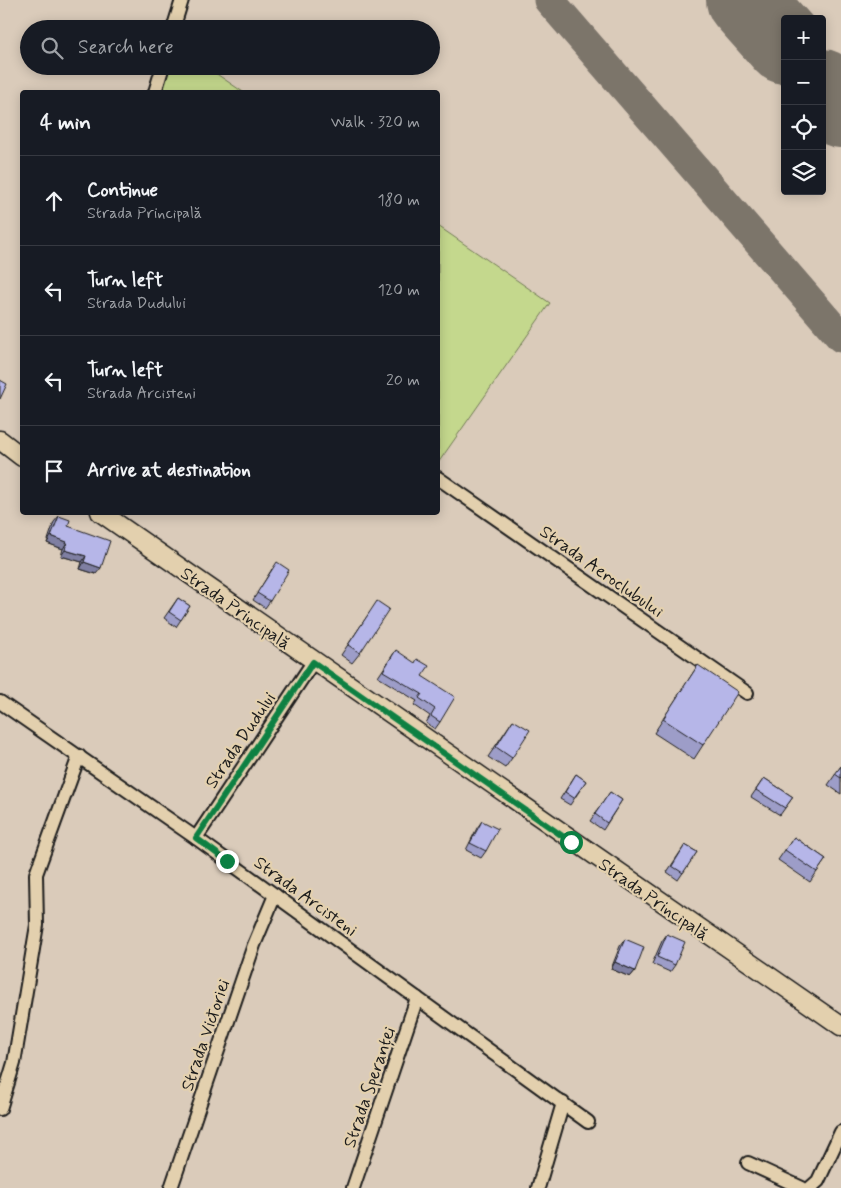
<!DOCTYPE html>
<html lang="en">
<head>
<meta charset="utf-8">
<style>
  :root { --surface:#171b24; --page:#20242c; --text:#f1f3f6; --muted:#9ea1a6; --line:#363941 }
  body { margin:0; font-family:Mynerve,sans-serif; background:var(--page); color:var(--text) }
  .controls { position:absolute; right:15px; top:15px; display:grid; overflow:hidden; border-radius:5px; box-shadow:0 2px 12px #0003 }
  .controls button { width:45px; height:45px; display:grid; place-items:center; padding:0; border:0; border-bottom:1px solid var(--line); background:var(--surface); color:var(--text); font:25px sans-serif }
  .stop { position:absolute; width:15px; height:15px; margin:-11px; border:4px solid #0b8043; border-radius:50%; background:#fff }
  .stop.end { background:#0b8043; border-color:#fff; box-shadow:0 1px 5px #0008 }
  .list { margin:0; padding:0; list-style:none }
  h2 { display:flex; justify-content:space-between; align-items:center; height:65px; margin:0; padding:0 20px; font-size:21px }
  h2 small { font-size:16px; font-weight:400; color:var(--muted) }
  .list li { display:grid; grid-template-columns:32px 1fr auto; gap:15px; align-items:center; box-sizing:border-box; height:90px; padding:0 20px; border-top:1px solid var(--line) }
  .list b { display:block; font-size:19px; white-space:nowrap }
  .list p { margin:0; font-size:16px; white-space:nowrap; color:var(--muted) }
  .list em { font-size:16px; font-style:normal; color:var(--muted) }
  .icon { flex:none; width:28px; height:28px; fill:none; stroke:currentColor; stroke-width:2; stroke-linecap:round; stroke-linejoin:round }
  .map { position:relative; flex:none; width:841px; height:1188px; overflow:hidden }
  .search { position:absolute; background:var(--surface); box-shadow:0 2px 12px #0003; left:20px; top:20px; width:420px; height:55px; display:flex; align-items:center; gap:12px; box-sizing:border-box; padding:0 18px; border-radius:28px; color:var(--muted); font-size:19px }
  .panel { position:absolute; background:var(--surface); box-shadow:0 2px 12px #0003; left:20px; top:90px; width:420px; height:425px; border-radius:5px }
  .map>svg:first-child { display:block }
</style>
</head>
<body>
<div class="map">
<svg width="841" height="1188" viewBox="0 0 841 1188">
  <rect width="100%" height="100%" fill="#dacbba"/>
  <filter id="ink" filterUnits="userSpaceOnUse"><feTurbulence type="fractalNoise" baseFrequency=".02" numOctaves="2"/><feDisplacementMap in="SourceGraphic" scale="10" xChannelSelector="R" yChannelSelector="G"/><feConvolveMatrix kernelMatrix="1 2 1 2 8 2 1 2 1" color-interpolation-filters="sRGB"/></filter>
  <g filter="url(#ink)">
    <g fill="#c4d88d" stroke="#707a54">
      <polygon points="165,66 205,66 243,92 158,92"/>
      <polygon points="438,226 550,303 438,463"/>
    </g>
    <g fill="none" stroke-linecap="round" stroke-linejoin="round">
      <polyline stroke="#7b746b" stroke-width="31" points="549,0 841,337"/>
      <g stroke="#7b746b" stroke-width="78">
        <polyline points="745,0 785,45"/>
        <polyline points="822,88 841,109"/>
      </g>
      <defs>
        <g id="minor">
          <polyline points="173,29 182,0"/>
          <polyline points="155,92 163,66"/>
          <polyline points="438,478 747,693"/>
          <polyline points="0,702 196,838 588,1122"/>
          <polyline points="196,838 313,662"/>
          <polyline points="0,1109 14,1063 37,925 36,874 79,756"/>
          <polyline points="748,1163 802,1188"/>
          <polyline points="171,1188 254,945 275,895"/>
          <polyline points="353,1188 417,998"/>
          <polyline points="538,1188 563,1103"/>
          <polyline points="810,1188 818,1181 841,1132"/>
        </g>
        <g id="secondary">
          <polyline points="0,440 22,457"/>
          <polyline points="100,512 841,1026"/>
        </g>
      </defs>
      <use href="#minor" stroke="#1c1c1c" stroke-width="16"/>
      <use href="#secondary" stroke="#1c1c1c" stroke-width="21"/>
      <use href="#minor" stroke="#e3d0ae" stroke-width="12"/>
      <use href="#secondary" stroke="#e3d0ae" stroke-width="18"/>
    </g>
    <g fill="#9d9dc8" stroke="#1c1c1c">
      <polygon points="59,516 68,526 96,574 80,569 82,562 61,556 63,549 47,543 54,522"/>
      <polygon points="272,569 270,601 265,608 253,600"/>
      <polygon points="178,598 190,606 176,627 164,618"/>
      <polygon points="370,612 360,653 352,663 341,655"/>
      <polygon points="396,650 422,676 440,722 435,729 426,723 430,716 414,705 417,701 378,677"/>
      <polygon points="698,665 703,745 694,759 654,733"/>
      <polygon points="513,720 512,758 505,768 488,757"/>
      <polygon points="841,766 841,794 828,785"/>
      <polygon points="576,774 586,781 570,805 560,799"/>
      <polygon points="764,778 793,797 780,815 751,797"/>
      <polygon points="610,792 622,800 603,830 590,821"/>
      <polygon points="482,821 486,851 481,858 466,850 477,828"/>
      <polygon points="794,837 826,859 810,882 778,860"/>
      <polygon points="685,845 697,852 678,880 667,872"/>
      <polygon points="667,934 675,965 670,972 652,964 662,941"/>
      <polygon points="625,939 635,971 630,977 611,969 620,946"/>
    </g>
    <g fill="#7f7fa2" stroke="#1c1c1c">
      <polygon points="51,536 67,542 63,549 47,543"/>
      <polygon points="65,550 86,556 82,562 61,556"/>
      <polygon points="84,562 101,568 96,574 80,569"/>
      <polygon points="615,962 635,971 630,977 611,969"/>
    </g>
    <g fill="#b6b6e8" stroke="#1c1c1c">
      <polygon points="0,380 7,384 0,399"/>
      <polygon points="59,516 70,520 68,526 110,541 101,568 84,562 86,556 65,550 67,542 51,536"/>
      <polygon points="277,562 289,570 270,601 257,593"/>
      <polygon points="178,598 190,606 181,620 169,612"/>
      <polygon points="377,601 389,609 360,653 348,645"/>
      <polygon points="396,650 415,663 417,659 429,666 422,676 455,697 440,722 431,716 435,709 419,698 422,694 383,671"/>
      <polygon points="698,665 738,692 703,745 663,719"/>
      <polygon points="513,720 530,730 512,758 496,747"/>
      <polygon points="841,766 841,778 835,774"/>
      <polygon points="576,774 586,781 574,798 565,792"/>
      <polygon points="764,778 793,797 785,808 756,790"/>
      <polygon points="610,792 622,800 607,823 595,814"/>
      <polygon points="482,821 498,829 486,851 470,843"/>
      <polygon points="794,837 826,859 817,872 785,850"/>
      <polygon points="685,845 697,852 683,873 672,866"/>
      <polygon points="667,934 685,942 675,965 657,957"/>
      <polygon points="625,939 644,947 635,971 615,962"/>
    </g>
  </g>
  <g fill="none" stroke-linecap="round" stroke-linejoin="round" filter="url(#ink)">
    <polyline stroke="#0b8043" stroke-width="6" points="227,861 196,838 313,662 571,842"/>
  </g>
  <g text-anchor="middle" stroke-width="4.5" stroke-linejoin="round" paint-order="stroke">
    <g font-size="18" fill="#1c1c1c" stroke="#e3d0ae">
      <text transform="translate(602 571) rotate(35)" y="6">Strada Aeroclubului</text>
      <text transform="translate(236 608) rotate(35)" y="6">Strada Principală</text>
      <text transform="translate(240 740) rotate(-56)" y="6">Strada Dudului</text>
      <text transform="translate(306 896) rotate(36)" y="6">Strada Arcisteni</text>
      <text transform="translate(654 899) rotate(35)" y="6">Strada Principală</text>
      <text transform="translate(205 1035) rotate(-71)" y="6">Strada Victoriei</text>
      <text transform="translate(369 1087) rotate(-71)" y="6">Strada Speranței</text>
    </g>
  </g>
</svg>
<div class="controls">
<button>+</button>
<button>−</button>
<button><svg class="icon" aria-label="locate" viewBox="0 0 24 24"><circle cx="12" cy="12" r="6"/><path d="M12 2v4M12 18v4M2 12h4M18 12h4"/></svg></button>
<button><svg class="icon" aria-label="layers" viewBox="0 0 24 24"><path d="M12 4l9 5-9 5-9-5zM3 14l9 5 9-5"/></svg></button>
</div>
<div class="stop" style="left:571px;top:842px"></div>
<div class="stop end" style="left:227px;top:861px"></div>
<div class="search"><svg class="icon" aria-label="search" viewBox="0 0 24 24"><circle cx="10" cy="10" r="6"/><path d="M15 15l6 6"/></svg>Search here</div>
<section class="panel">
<h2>4 min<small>Walk · 320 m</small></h2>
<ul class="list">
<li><svg class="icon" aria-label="ahead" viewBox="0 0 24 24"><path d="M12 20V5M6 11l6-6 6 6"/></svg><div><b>Continue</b><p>Strada Principală</p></div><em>180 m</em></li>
<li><svg class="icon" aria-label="left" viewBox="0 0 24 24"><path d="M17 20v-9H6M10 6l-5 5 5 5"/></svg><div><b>Turn left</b><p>Strada Dudului</p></div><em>120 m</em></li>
<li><svg class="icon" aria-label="left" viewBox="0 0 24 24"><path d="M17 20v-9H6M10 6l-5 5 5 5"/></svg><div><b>Turn left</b><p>Strada Arcisteni</p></div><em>20 m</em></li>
<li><svg class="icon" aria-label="arrive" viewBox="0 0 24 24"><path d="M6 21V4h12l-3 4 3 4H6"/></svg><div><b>Arrive at destination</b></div></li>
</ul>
</section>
</div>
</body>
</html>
